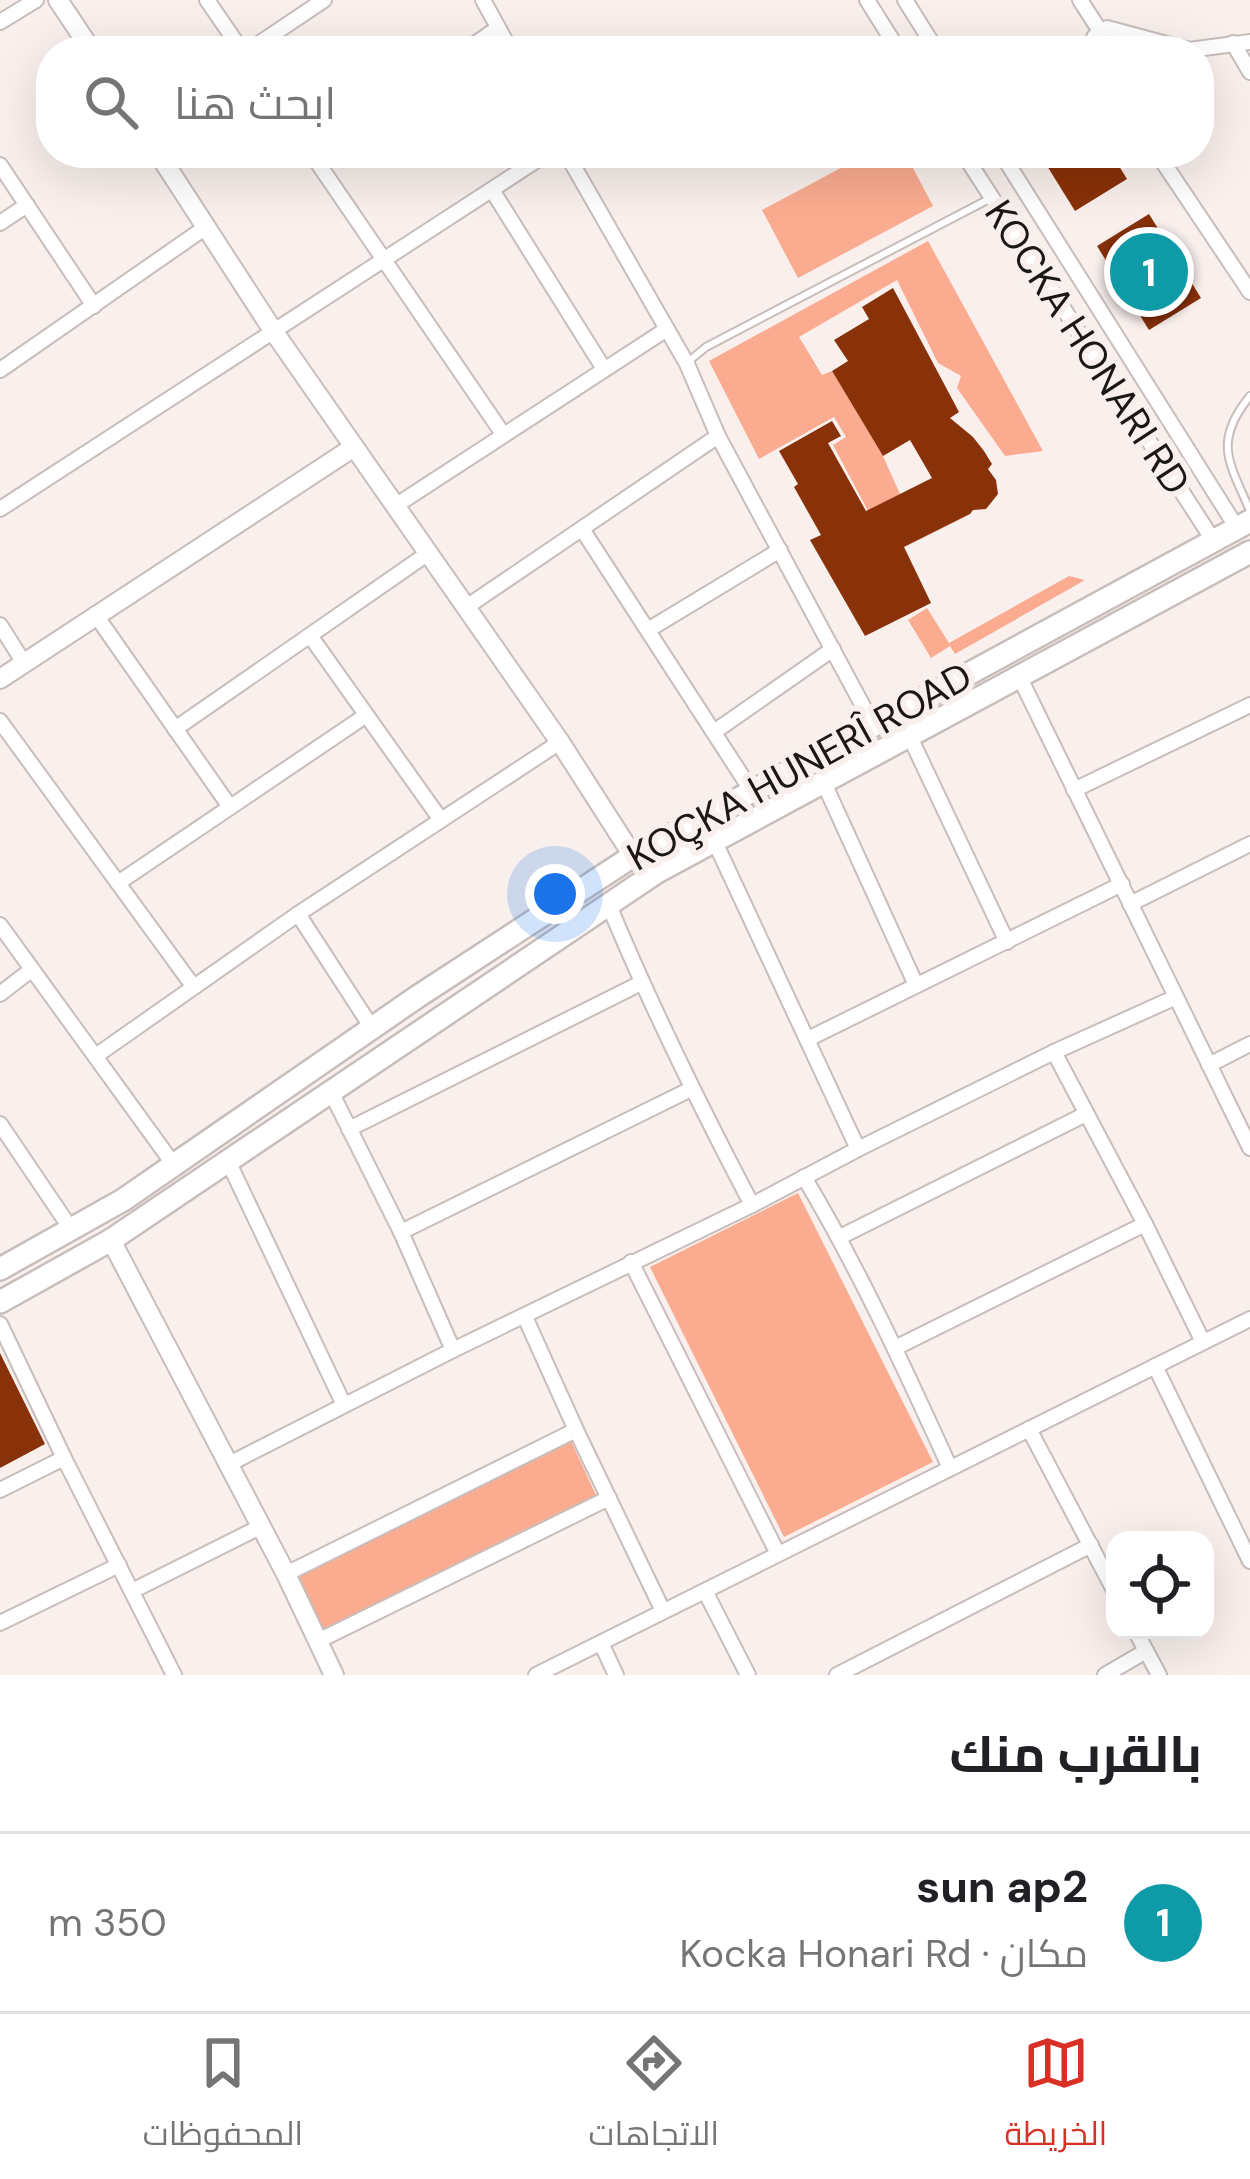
<!DOCTYPE html>
<html lang="ar">
<head>
<meta charset="utf-8">
<style>
  :root { --surface:#fff; --page:#f2f2f2; --text:#202124; --muted:#757577; --line:#e0e0e0; --accent:#d93025 }
  body { margin:0; font-family:"DM Sans",Cairo,sans-serif; background:var(--page); color:var(--text); direction:rtl }
  .controls { position:absolute; right:36px; bottom:36px; display:grid; overflow:hidden; border-radius:24px; box-shadow:0 12px 48px #0002 }
  .controls button { width:108px; height:108px; display:grid; place-items:center; padding:0; border:0; border-bottom:3px solid var(--line); background:var(--surface); color:var(--text); font:60px sans-serif }
  .you { position:absolute; left:555px; top:894px; width:42px; height:42px; margin:-30px; border:9px solid #fff; border-radius:50%; background:#1a73e8; box-shadow:0 0 0 18px #1a73e833 }
  .badge { display:grid; place-items:center; width:78px; height:78px; border-radius:50%; background:var(--accent); color:#fff; font-size:39px; font-weight:700 }
  .pin { position:absolute; translate:-50% -50%; border:6px solid #fff; box-shadow:0 3px 12px #0006 }
  .list { margin:0; padding:0; list-style:none }
  h2 { display:flex; justify-content:space-between; align-items:center; height:156px; margin:0; padding:0 48px; font-size:51px }
  h2 small { font-size:39px; font-weight:400; color:var(--muted) }
  .list li { display:grid; grid-template-columns:78px 1fr auto; gap:36px; align-items:center; box-sizing:border-box; height:180px; padding:0 48px; border-top:3px solid var(--line) }
  .list b { display:block; font-size:45px; white-space:nowrap }
  .list p { margin:0; font-size:39px; white-space:nowrap; color:var(--muted) }
  .list em { font-size:39px; font-style:normal; color:var(--muted) }
  .icon { flex:none; width:66px; height:66px; fill:none; stroke:currentColor; stroke-width:2; stroke-linecap:round; stroke-linejoin:round }
  .map { position:relative; flex:none; width:1250px; height:1675px; overflow:hidden; direction:ltr }
  .search { position:absolute; background:var(--surface); box-shadow:0 12px 48px #0002; left:36px; right:36px; top:36px; height:132px; display:flex; align-items:center; gap:30px; box-sizing:border-box; padding:0 42px; border-radius:48px; color:var(--muted); font-size:45px }
  .sheet { height:336px; background:var(--surface) }
  nav { display:flex; justify-content:space-around; align-items:center; box-sizing:border-box; height:168px; border-top:3px solid var(--line); background:var(--surface); font-size:33px; color:var(--muted) }
  nav a { display:grid; justify-items:center; gap:6px }
  nav .on { color:var(--accent) }
  .map>svg:first-child { display:block }
</style>
</head>
<body>
<div class="map">
<svg width="1250" height="1675" viewBox="0 0 1250 1675">
  <rect width="100%" height="100%" fill="#f9f0ed"/>
  <g fill="#fbac90">
    <polygon points="869,153 905,153 933,206 798,278 762,210"/>
    <polygon points="928,241 1043,451 1005,456 957,388 961,376 938,363 897,280 799,337 822,375 832,371 883,456 900,494 868,511 833,445 846,437 834,417 759,459 709,361"/>
    <polygon points="1069,576 1085,580 955,654 950,646 931,658 908,620 927,608 949,643"/>
    <polygon points="798,1193 933,1462 784,1537 650,1267"/>
    <polygon points="571,1441 596,1495 323,1629 297,1576"/>
  </g>
  <g fill="#893108">
    <polygon points="1039,153 1111,153 1127,179 1075,211"/>
    <polygon points="1149,214 1201,298 1149,330 1097,246"/>
    <polygon points="893,288 959,412 950,418 973,437 984,451 992,464 988,469 996,480 998,494 986,509 973,510 970,514 904,547 931,603 865,636 810,540 821,535 794,487 798,484 779,451 832,421 841,436 828,443 866,511 932,478 910,440 883,456 832,371 848,361 834,340 869,319 862,307"/>
    <polygon points="0,1353 45,1444 0,1468"/>
  </g>
  <g fill="none" stroke-linecap="round" stroke-linejoin="round">
    <defs>
      <g id="lane">
        <polyline points="689,361 706,347 989,199"/>
        <path d="M1250,396c-38,47 -20,67 0,115"/>
      </g>
      <g id="street">
        <polyline points="207,0 242,51"/>
        <polyline points="483,0 511,51"/>
        <polyline points="867,0 899,51"/>
        <polyline points="905,0 937,51"/>
        <polyline points="1080,0 1100,31"/>
        <polyline points="0,22 36,0"/>
        <polyline points="1233,43 1250,72"/>
        <polyline points="248,51 324,0"/>
        <polyline points="465,51 498,28"/>
        <polyline points="1092,51 1094,37 1107,28 1189,50 1250,42"/>
        <polyline points="311,153 503,434"/>
        <polyline points="566,153 687,364 718,436 872,723"/>
        <polyline points="963,153 1213,540"/>
        <polyline points="1001,153 1237,528"/>
        <polyline points="1157,153 1250,292"/>
        <polyline points="0,165 94,306"/>
        <polyline points="492,190 604,369"/>
        <polyline points="0,223 27,205"/>
        <polyline points="0,370 206,227"/>
        <polyline points="395,506 667,329"/>
        <polyline points="0,509 548,153"/>
        <polyline points="582,529 751,790"/>
        <polyline points="465,608 718,436"/>
        <polyline points="95,614 230,807"/>
        <polyline points="0,625 24,663"/>
        <polyline points="648,630 780,550"/>
        <polyline points="311,637 441,820"/>
        <polyline points="1019,676 1250,1148"/>
        <polyline points="0,721 193,986"/>
        <polyline points="175,729 427,554"/>
        <polyline points="714,732 833,649"/>
        <polyline points="909,735 1007,942"/>
        <polyline points="823,781 916,985"/>
        <polyline points="1074,790 1250,705"/>
        <polyline points="714,840 858,1149"/>
        <polyline points="118,883 365,716"/>
        <path d="M608,903c43,104 92,203 144,302"/>
        <polyline points="1130,904 1250,844"/>
        <polyline points="298,914 372,1028"/>
        <polyline points="0,925 174,1165"/>
        <polyline points="0,994 31,970"/>
        <polyline points="808,1039 1122,884"/>
        <polyline points="1054,1052 1145,1224 1203,1342"/>
        <polyline points="97,1055 298,914 560,742"/>
        <polyline points="1209,1065 1250,1044"/>
        <polyline points="331,1092 401,1232 453,1350"/>
        <polyline points="0,1124 71,1229"/>
        <polyline points="349,1129 641,983"/>
        <polyline points="228,1161 344,1405"/>
        <path d="M804,1177c56,94 101,192 146,291"/>
        <polyline points="401,1232 691,1089"/>
        <polyline points="840,1237 1086,1114"/>
        <polyline points="631,1262 778,1554"/>
        <polyline points="525,1317 576,1430 663,1611"/>
        <polyline points="0,1324 64,1458 174,1675"/>
        <polyline points="895,1348 1145,1224"/>
        <polyline points="1155,1366 1250,1561"/>
        <polyline points="1029,1429 1115,1592"/>
        <polyline points="227,1465 453,1350 752,1205 858,1149 1054,1052 1176,997"/>
        <polyline points="0,1490 64,1458"/>
        <polyline points="286,1574 576,1430"/>
        <polyline points="132,1591 260,1527"/>
        <polyline points="705,1591 748,1675"/>
        <polyline points="0,1623 119,1565"/>
        <polyline points="1135,1630 1159,1675"/>
        <polyline points="318,1641 609,1498"/>
        <polyline points="601,1643 616,1675"/>
        <polyline points="536,1675 1250,1319"/>
        <polyline points="837,1675 1091,1545"/>
        <polyline points="1105,1675 1146,1651"/>
      </g>
      <g id="secondary">
        <polyline points="58,0 92,51"/>
        <polyline points="158,153 274,332 560,742 633,856"/>
        <polyline points="0,679 354,447"/>
        <polyline points="111,1240 286,1574 334,1675"/>
      </g>
      <g id="primary">
        <polyline points="0,1269 123,1200 417,997 633,856 1250,521"/>
        <polyline points="0,1302 111,1240 657,872 1250,552"/>
      </g>
    </defs>
    <use href="#lane" stroke="#c7bebb" stroke-width="10"/>
    <use href="#street" stroke="#c7bebb" stroke-width="18"/>
    <use href="#secondary" stroke="#c7bebb" stroke-width="22"/>
    <use href="#primary" stroke="#c7bebb" stroke-width="26"/>
    <use href="#lane" stroke="#fff" stroke-width="6"/>
    <use href="#street" stroke="#fff" stroke-width="14"/>
    <use href="#secondary" stroke="#fff" stroke-width="18"/>
    <use href="#primary" stroke="#fff" stroke-width="21"/>
  </g>
  <g text-anchor="middle" stroke-width="12" stroke-linejoin="round" paint-order="stroke">
    <g font-size="39" fill="#1a1716" stroke="#f9f0ed">
      <text transform="translate(1088 347) rotate(57)" y="14">KOCKA HONARI RD</text>
      <text transform="translate(799 766) rotate(-29)" y="14">KOÇKA HUNERÎ ROAD</text>
    </g>
  </g>
</svg>
<div class="controls">
<button><svg class="icon" aria-label="locate" viewBox="0 0 24 24"><circle cx="12" cy="12" r="6"/><path d="M12 2v4M12 18v4M2 12h4M18 12h4"/></svg></button>
</div>
<div class="you"></div>
<div class="pin badge" style="left:1149px;top:272px;background:#0f9aa8">1</div>
<div class="search"><svg class="icon" aria-label="search" viewBox="0 0 24 24"><circle cx="10" cy="10" r="6"/><path d="M15 15l6 6"/></svg>ابحث هنا</div>
</div>
<section class="sheet">
<h2>بالقرب منك<small></small></h2>
<ul class="list">
<li><span class="badge" style="background:#0f9aa8">1</span><div><b>sun ap2</b><p>مكان · Kocka Honari Rd</p></div><em>350 m</em></li>
</ul>
</section>
<nav>
<a class="on"><svg class="icon" aria-label="map" viewBox="0 0 24 24"><path d="M3 6l6-2 6 2 6-2v14l-6 2-6-2-6 2zM9 4v14M15 6v14"/></svg>الخريطة</a>
<a><svg class="icon" aria-label="directions" viewBox="0 0 24 24"><path d="M12 3l9 9-9 9-9-9zM9 14v-3h6M13 9l2 2-2 2"/></svg>الاتجاهات</a>
<a><svg class="icon" aria-label="saved" viewBox="0 0 24 24"><path d="M7 4h10v16l-5-4-5 4z"/></svg>المحفوظات</a>
</nav>
</body>
</html>
